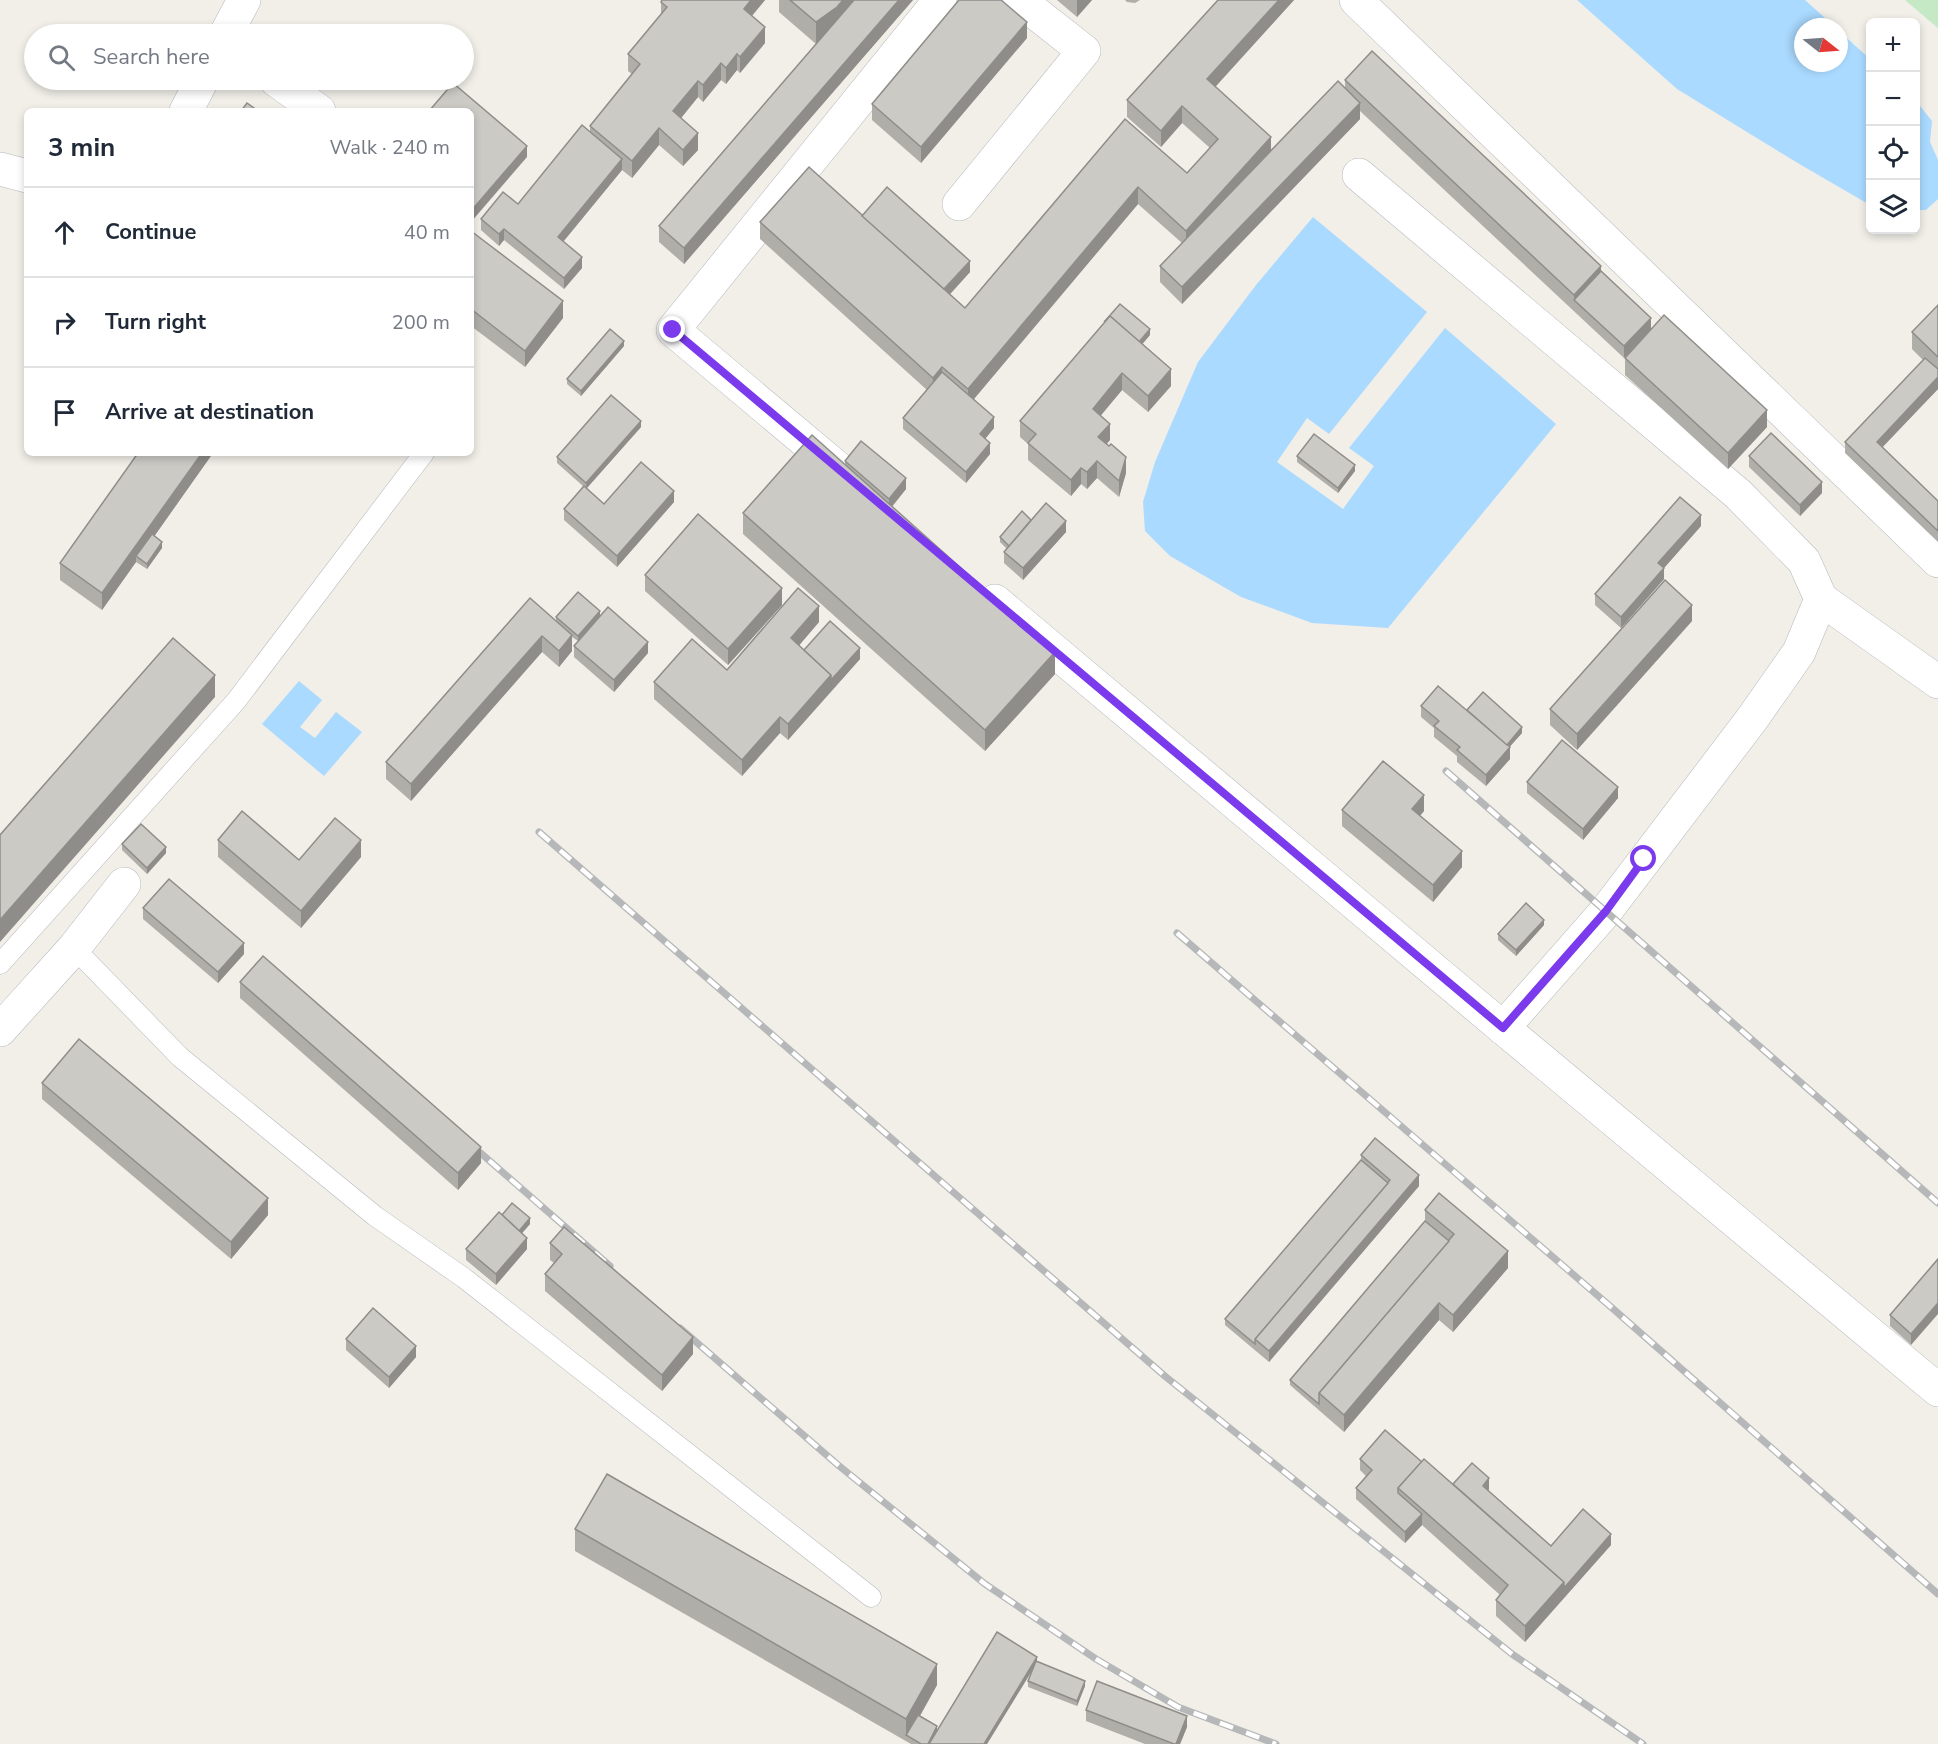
<!DOCTYPE html>
<html lang="en">
<head>
<meta charset="utf-8">
<style>
  :root { --surface:#fff; --page:#f6f6f7; --text:#1f2937; --muted:#747a83; --line:#e0e1e3 }
  body { margin:0; font-family:"Nunito Sans",sans-serif; background:var(--page); color:var(--text) }
  .controls { position:absolute; right:18px; top:18px; display:grid; overflow:hidden; border-radius:9px; box-shadow:0 3px 9px #0003 }
  .controls button { width:54px; height:54px; display:grid; place-items:center; padding:0; border:0; border-bottom:2px solid var(--line); background:var(--surface); color:var(--text); font:30px sans-serif }
  .compass { position:absolute; left:1794px; top:18px; width:54px; height:54px; border-radius:50%; background:var(--surface); box-shadow:0 3px 9px #0003; rotate:107deg }
  .stop { position:absolute; width:18px; height:18px; margin:-14px; border:4px solid #7c3aed; border-radius:50%; background:#fff }
  .stop.end { background:#7c3aed; border-color:#fff; box-shadow:0 2px 6px #0008 }
  .list { margin:0; padding:0; list-style:none }
  h2 { display:flex; justify-content:space-between; align-items:center; height:78px; margin:0; padding:0 24px; font-size:26px }
  h2 small { font-size:20px; font-weight:400; color:var(--muted) }
  .list li { display:grid; grid-template-columns:39px 1fr auto; gap:18px; align-items:center; box-sizing:border-box; height:90px; padding:0 24px; border-top:2px solid var(--line) }
  .list b { display:block; font-size:22px; white-space:nowrap }
  .list em { font-size:20px; font-style:normal; color:var(--muted) }
  .icon { flex:none; width:33px; height:33px; fill:none; stroke:currentColor; stroke-width:2; stroke-linecap:round; stroke-linejoin:round }
  .map { position:relative; flex:none; width:1938px; height:1744px; overflow:hidden }
  .search { position:absolute; background:var(--surface); box-shadow:0 3px 9px #0003; left:24px; top:24px; width:450px; height:66px; display:flex; align-items:center; gap:15px; box-sizing:border-box; padding:0 21px; border-radius:33px; color:var(--muted); font-size:22px }
  .panel { position:absolute; background:var(--surface); box-shadow:0 3px 9px #0003; left:24px; top:108px; width:450px; height:348px; border-radius:9px }
  .map>svg:first-child { display:block }
</style>
</head>
<body>
<div class="map">
<svg width="1938" height="1744" viewBox="0 0 1938 1744">
  <rect width="100%" height="100%" fill="#f1efe8"/>
  <polygon fill="#c5e8c5" points="1905,0 1938,0 1938,28"/>
  <g fill="#aadaff">
    <polygon points="1577,0 1805,0 1835,27 1803,27 1803,63 1839,63 1839,31 1870,59 1870,205 1801,165 1677,89"/>
    <polygon points="1916,101 1932,121 1930,142 1938,160 1938,199 1926,210 1916,210"/>
    <polygon points="1313,217 1427,312 1329,434 1307,418 1277,462 1343,509 1374,466 1349,448 1445,328 1556,424 1388,628 1312,623 1241,597 1170,556 1145,531 1143,502 1155,462 1198,362 1256,285"/>
    <polygon points="299,681 322,700 300,727 315,738 336,712 362,732 324,776 262,724"/>
  </g>
  <g fill="none" stroke-linecap="round" stroke-linejoin="round">
    <defs>
      <g id="service">
        <polyline points="74,948 180,1057 375,1216 464,1278 871,1597"/>
        <polyline points="0,964 236,701 424,453"/>
      </g>
      <g id="minor">
        <polyline points="1356,0 1938,561"/>
        <polyline points="226,34 244,0"/>
        <polyline points="276,80 319,111"/>
        <polyline points="186,111 202,80"/>
        <polyline points="0,169 27,176"/>
        <polyline points="1359,175 1738,494 1804,561 1821,599 1938,682"/>
        <polyline points="959,204 1084,51 1019,0"/>
        <polyline points="841,471 673,330 940,0"/>
        <polyline points="995,601 1503,1028 1938,1390"/>
        <polyline points="1503,1028 1606,911 1752,719 1799,652 1821,599"/>
        <polyline points="0,1030 74,948 124,884"/>
      </g>
    </defs>
    <use href="#service" stroke="#b5b8bc" stroke-width="21"/>
    <use href="#minor" stroke="#b5b8bc" stroke-width="34"/>
    <use href="#service" stroke="#fff" stroke-width="20"/>
    <use href="#minor" stroke="#fff" stroke-width="33"/>
    <defs>
      <g id="rail">
        <polyline points="1446,771 1938,1203"/>
        <polyline points="539,832 1166,1377 1512,1654 1643,1744"/>
        <polyline points="1177,933 1611,1307 1938,1594"/>
        <polyline points="468,1142 610,1266"/>
        <polyline points="680,1328 838,1465 985,1584 1096,1659 1178,1707 1276,1744"/>
      </g>
    </defs>
    <use href="#rail" stroke="#b6b7b8" stroke-width="7"/>
    <use href="#rail" stroke="#fff" stroke-width="4.5" stroke-dasharray="14" stroke-linecap="butt"/>
  </g>
  <g fill="#afaea9">
    <polygon points="662,0 765,0 752,16 765,43 740,73 737,70 726,84 721,80 703,102 698,97 681,118 698,150 683,166 659,145 632,178 622,170 563,242 582,268 564,289 504,240 499,246 481,230 481,219 518,204 590,131 590,126 632,74 628,71 628,54 661,15 661,2"/>
    <polygon points="779,0 913,0 684,264 659,242 659,226 816,44 779,12"/>
    <polygon points="1057,0 1092,0 1077,17"/>
    <polygon points="1125,0 1140,0 1135,3 1127,2"/>
    <polygon points="1218,0 1294,0 1215,87 1271,151 1345,87 1345,80 1601,271 1651,329 1624,358 1360,111 1360,119 1182,304 1160,282 1160,266 1182,243 1138,204 974,399 994,428 985,439 990,454 966,483 903,429 903,418 927,390 760,239 760,222 862,216 970,272 950,294 965,308 1125,119 1187,173 1210,148 1182,123 1161,147 1127,117 1127,100"/>
    <polygon points="1027,38 921,163 872,120 872,104"/>
    <polygon points="471,231 563,318 525,367 471,326"/>
    <polygon points="1938,305 1938,389 1882,447 1938,501 1938,542 1845,453 1845,442 1923,360 1912,349 1912,332"/>
    <polygon points="1150,335 1142,344 1171,386 1148,412 1122,390 1100,416 1110,440 1107,444 1126,473 1119,497 1097,478 1087,489 1081,484 1071,496 1028,460 1028,444 1020,437 1020,421"/>
    <polygon points="624,346 581,396 567,384 567,379"/>
    <polygon points="1625,358 1767,427 1728,469 1625,375"/>
    <polygon points="641,427 587,488 604,504 674,502 617,567 564,520 564,509 583,486 557,463 557,457"/>
    <polygon points="213,453 154,536 162,548 147,569 136,562 102,610 60,580 60,563"/>
    <polygon points="1297,456 1355,471 1338,493 1297,462"/>
    <polygon points="1749,456 1822,493 1800,516 1749,467"/>
    <polygon points="845,461 906,489 892,507 1055,674 985,751 743,534 743,513 845,465"/>
    <polygon points="1031,520 1066,532 1023,580 1004,563 1004,552 1007,549 1000,542 1000,537"/>
    <polygon points="1701,526 1664,568 1664,579 1621,628 1595,605 1595,594"/>
    <polygon points="645,575 782,605 728,665 645,591"/>
    <polygon points="578,592 578,641 572,637 572,651 559,667 542,652 411,801 386,779 386,762 556,621 556,617"/>
    <polygon points="1692,621 1577,750 1550,725 1550,709"/>
    <polygon points="819,622 799,645 804,650 860,659 788,740 780,733 742,776 654,699 654,682 727,670"/>
    <polygon points="574,646 648,653 614,692 574,657"/>
    <polygon points="1421,706 1467,711 1522,733 1509,747 1510,759 1486,786 1457,762 1457,756 1434,737 1434,728 1421,717"/>
    <polygon points="1527,782 1618,798 1583,840 1527,793"/>
    <polygon points="1342,810 1424,811 1420,816 1462,867 1433,902 1342,826"/>
    <polygon points="218,840 299,860 361,857 301,928 218,857"/>
    <polygon points="122,844 166,853 147,874 122,850"/>
    <polygon points="143,908 244,954 218,983 143,919"/>
    <polygon points="1544,925 1516,956 1498,940 1498,934"/>
    <polygon points="240,982 481,1163 458,1190 240,998"/>
    <polygon points="42,1083 268,1215 231,1259 42,1099"/>
    <polygon points="1361,1155 1419,1186 1269,1362 1225,1325 1225,1319 1361,1160"/>
    <polygon points="1425,1210 1508,1268 1453,1332 1439,1320 1344,1432 1290,1385 1290,1380 1425,1221"/>
    <polygon points="502,1215 530,1224 522,1233 527,1249 496,1285 466,1260 466,1249"/>
    <polygon points="550,1243 693,1354 662,1391 545,1291 545,1274 554,1263 550,1260"/>
    <polygon points="1938,1259 1911,1345 1890,1326 1890,1315"/>
    <polygon points="346,1339 416,1357 389,1388 346,1350"/>
    <polygon points="1360,1459 1422,1462 1453,1484 1489,1489 1488,1491 1551,1546 1611,1545 1525,1642 1496,1616 1496,1600 1500,1595 1422,1525 1405,1543 1356,1499 1356,1488 1366,1476 1360,1470"/>
    <polygon points="575,1529 937,1685 920,1716 937,1730 1037,1662 1085,1686 1077,1706 1028,1687 1028,1681 1034,1668 987,1744 911,1744 575,1551"/>
    <polygon points="1086,1710 1187,1727 1180,1744 1145,1744 1086,1721"/>
  </g>
  <g fill="#8f8d8a">
    <polygon points="751,0 765,0 744,25 744,9"/>
    <polygon points="843,0 862,0 816,44 816,22"/>
    <polygon points="899,0 913,0 684,264 684,248"/>
    <polygon points="1077,0 1092,0 1077,17"/>
    <polygon points="1279,0 1294,0 1207,96 1207,79"/>
    <polygon points="1027,22 1027,38 921,163 921,147"/>
    <polygon points="765,27 765,43 740,73 740,57"/>
    <polygon points="737,54 737,70 726,84 726,68"/>
    <polygon points="721,63 721,80 703,102 703,85"/>
    <polygon points="698,81 698,97 673,128 673,111"/>
    <polygon points="1360,103 1360,119 1182,304 1182,287"/>
    <polygon points="1182,106 1182,123 1161,147 1161,131"/>
    <polygon points="659,128 659,145 632,178 632,161"/>
    <polygon points="698,133 698,150 683,166 683,150"/>
    <polygon points="1271,137 1271,153 1186,247 1186,231"/>
    <polygon points="527,146 527,157 471,222 471,211"/>
    <polygon points="622,159 622,170 558,248 558,237"/>
    <polygon points="1138,187 1138,204 968,406 968,389"/>
    <polygon points="504,229 504,240 499,246 499,234"/>
    <polygon points="582,257 582,268 564,289 564,278"/>
    <polygon points="970,261 970,272 942,303 942,292"/>
    <polygon points="1601,266 1601,282 1574,300 1574,295"/>
    <polygon points="563,301 563,318 525,367 525,351"/>
    <polygon points="1651,318 1651,329 1624,358 1624,346"/>
    <polygon points="1150,329 1150,335 1134,354 1134,348"/>
    <polygon points="624,341 624,346 581,396 581,391"/>
    <polygon points="942,367 942,384 933,395 933,378"/>
    <polygon points="1171,369 1171,386 1148,412 1148,396"/>
    <polygon points="1122,373 1122,390 1093,425 1093,409"/>
    <polygon points="1938,377 1938,389 1877,453 1877,442"/>
    <polygon points="1767,410 1767,427 1728,469 1728,453"/>
    <polygon points="994,417 994,428 980,445 980,434"/>
    <polygon points="641,421 641,427 586,489 586,483"/>
    <polygon points="1110,424 1110,440 1098,453 1098,437"/>
    <polygon points="990,443 990,454 966,483 966,472"/>
    <polygon points="202,453 213,453 139,558 136,556 136,562 102,610 102,593"/>
    <polygon points="1126,457 1126,473 1119,497 1119,481"/>
    <polygon points="1097,461 1097,478 1087,489 1087,472"/>
    <polygon points="1355,465 1355,471 1338,493 1338,488"/>
    <polygon points="1081,468 1081,484 1071,496 1071,480"/>
    <polygon points="906,478 906,489 889,510 889,499"/>
    <polygon points="1822,482 1822,493 1800,516 1800,505"/>
    <polygon points="674,491 674,502 617,567 617,556"/>
    <polygon points="1701,515 1701,526 1664,568 1664,579 1621,628 1621,617 1658,563"/>
    <polygon points="1066,521 1066,532 1023,580 1023,568"/>
    <polygon points="162,542 162,548 147,569 147,564"/>
    <polygon points="782,588 782,605 728,665 728,649"/>
    <polygon points="1692,605 1692,621 1577,750 1577,734"/>
    <polygon points="819,606 819,622 791,655 791,638"/>
    <polygon points="600,611 600,616 578,641 578,636"/>
    <polygon points="572,635 572,651 559,667 559,651"/>
    <polygon points="542,636 542,652 411,801 411,784"/>
    <polygon points="648,642 648,653 614,692 614,680"/>
    <polygon points="860,648 860,659 788,740 788,724 831,675"/>
    <polygon points="1055,652 1055,674 985,751 985,730"/>
    <polygon points="215,675 215,697 0,942 0,920"/>
    <polygon points="780,717 780,733 742,776 742,760"/>
    <polygon points="1522,727 1522,733 1506,751 1506,745"/>
    <polygon points="1510,747 1510,759 1486,786 1486,775"/>
    <polygon points="1618,787 1618,798 1583,840 1583,829"/>
    <polygon points="1424,795 1424,811 1412,825 1412,809"/>
    <polygon points="361,840 361,857 301,928 301,911"/>
    <polygon points="166,847 166,853 147,874 147,868"/>
    <polygon points="1462,851 1462,867 1433,902 1433,885"/>
    <polygon points="1544,920 1544,925 1516,956 1516,950"/>
    <polygon points="244,943 244,954 218,983 218,972"/>
    <polygon points="481,1147 481,1163 458,1190 458,1173"/>
    <polygon points="1419,1175 1419,1186 1269,1362 1269,1351"/>
    <polygon points="268,1198 268,1215 231,1259 231,1242"/>
    <polygon points="530,1218 530,1224 517,1239 517,1233"/>
    <polygon points="527,1238 527,1249 496,1285 496,1274"/>
    <polygon points="1508,1251 1508,1268 1453,1332 1453,1315"/>
    <polygon points="1439,1303 1439,1320 1344,1432 1344,1415"/>
    <polygon points="1938,1303 1938,1314 1911,1345 1911,1334"/>
    <polygon points="693,1337 693,1354 662,1391 662,1375"/>
    <polygon points="416,1346 416,1357 389,1388 389,1377"/>
    <polygon points="1489,1478 1489,1489 1483,1497 1483,1486"/>
    <polygon points="1422,1514 1422,1525 1405,1543 1405,1532"/>
    <polygon points="1611,1534 1611,1545 1525,1642 1525,1626 1564,1582"/>
    <polygon points="1037,1657 1037,1662 987,1744 984,1744"/>
    <polygon points="937,1664 937,1685 908,1737 906,1735 906,1741 906,1719"/>
    <polygon points="1085,1681 1085,1686 1077,1706 1077,1701"/>
    <polygon points="1187,1716 1187,1727 1180,1744 1176,1744"/>
    <polygon points="937,1726 937,1732 931,1744 928,1744"/>
  </g>
  <g fill="#cccac5" stroke="#8f8d8a" stroke-width="1.5">
    <polygon points="662,0 751,0 744,9 765,27 740,57 737,54 726,68 721,63 703,85 698,81 673,111 698,133 683,150 659,128 632,161 590,126 640,64 628,54 667,7 661,2"/>
    <polygon points="790,0 843,0 837,7 816,22"/>
    <polygon points="854,0 899,0 684,248 659,226"/>
    <polygon points="959,0 1001,0 1027,22 921,147 872,104"/>
    <polygon points="1218,0 1279,0 1207,79 1271,137 1186,231 1138,187 968,389 942,367 933,378 760,222 809,167 965,308 1125,119 1187,173 1218,139 1182,106 1161,131 1127,100"/>
    <polygon points="1372,51 1601,266 1574,295 1345,80"/>
    <polygon points="1338,81 1360,103 1182,287 1160,266"/>
    <polygon points="453,83 527,146 471,211 471,111 429,111"/>
    <polygon points="247,103 258,111 241,111"/>
    <polygon points="582,125 622,159 558,237 582,257 564,278 504,229 499,234 481,219 503,192 518,204"/>
    <polygon points="887,187 970,261 944,289 862,216"/>
    <polygon points="471,231 563,301 525,351 471,309"/>
    <polygon points="1601,271 1651,318 1624,346 1574,300"/>
    <polygon points="1120,304 1150,329 1139,342 1110,316 1104,322"/>
    <polygon points="1938,305 1938,357 1912,332"/>
    <polygon points="1664,315 1767,410 1728,453 1625,358"/>
    <polygon points="1110,316 1171,369 1148,396 1122,373 1093,409 1110,424 1098,437 1109,446 1111,444 1126,457 1119,481 1097,461 1087,472 1081,468 1071,480 1028,443 1036,434 1020,421"/>
    <polygon points="610,329 624,341 581,391 567,379"/>
    <polygon points="1925,358 1938,369 1938,377 1877,442 1938,501 1938,531 1845,442"/>
    <polygon points="942,372 994,417 980,434 990,443 966,472 903,418"/>
    <polygon points="611,395 641,421 586,483 557,457"/>
    <polygon points="1771,433 1822,482 1800,505 1749,456"/>
    <polygon points="1314,434 1355,465 1338,488 1297,456"/>
    <polygon points="812,435 1055,652 985,730 743,513"/>
    <polygon points="861,441 906,478 889,499 845,461"/>
    <polygon points="138,453 202,453 102,593 60,563"/>
    <polygon points="641,462 674,491 617,556 564,509 584,486 604,504"/>
    <polygon points="1680,497 1701,515 1658,563 1664,568 1621,617 1595,594"/>
    <polygon points="1046,503 1066,521 1023,568 1004,552"/>
    <polygon points="1022,511 1031,520 1009,546 1000,537"/>
    <polygon points="698,514 782,588 728,649 645,575"/>
    <polygon points="152,534 162,542 147,564 136,556"/>
    <polygon points="1665,580 1692,605 1577,734 1550,709"/>
    <polygon points="798,588 819,606 791,638 831,675 788,724 780,717 742,760 654,682 692,639 727,670"/>
    <polygon points="578,592 600,611 578,636 556,617"/>
    <polygon points="530,598 572,635 559,651 542,636 411,784 386,762"/>
    <polygon points="608,607 648,642 614,680 574,646"/>
    <polygon points="830,621 860,648 831,680 831,675 804,650"/>
    <polygon points="173,638 215,675 0,920 0,835"/>
    <polygon points="1438,686 1510,747 1486,775 1457,750 1460,747 1434,726 1439,721 1421,706"/>
    <polygon points="1483,692 1522,727 1507,745 1467,710"/>
    <polygon points="1562,740 1618,787 1583,829 1527,782"/>
    <polygon points="1383,761 1424,795 1412,809 1462,851 1433,885 1342,810"/>
    <polygon points="242,811 299,860 335,818 361,840 301,911 218,840"/>
    <polygon points="141,824 166,847 147,868 122,844"/>
    <polygon points="169,879 244,943 218,972 143,908"/>
    <polygon points="1526,903 1544,920 1516,950 1498,934"/>
    <polygon points="263,956 481,1147 458,1173 240,982"/>
    <polygon points="79,1039 268,1198 231,1242 42,1083"/>
    <polygon points="1375,1138 1419,1175 1269,1351 1255,1339 1390,1180 1361,1155"/>
    <polygon points="1361,1160 1388,1183 1255,1339 1255,1344 1225,1319"/>
    <polygon points="1439,1193 1508,1251 1453,1315 1439,1303 1344,1415 1319,1393 1454,1234 1425,1210"/>
    <polygon points="512,1203 530,1218 519,1231 502,1215"/>
    <polygon points="499,1212 527,1238 496,1274 466,1249"/>
    <polygon points="1425,1221 1449,1241 1319,1393 1319,1404 1290,1380"/>
    <polygon points="564,1227 693,1337 662,1375 545,1274 562,1254 550,1243"/>
    <polygon points="1938,1259 1938,1303 1911,1334 1890,1315"/>
    <polygon points="373,1308 416,1346 389,1377 346,1339"/>
    <polygon points="1385,1430 1422,1462 1398,1488 1398,1493 1422,1514 1405,1532 1356,1488 1372,1470 1360,1459"/>
    <polygon points="1424,1459 1564,1582 1525,1626 1496,1600 1508,1585 1398,1488"/>
    <polygon points="1472,1463 1489,1478 1483,1486 1551,1546 1583,1509 1611,1534 1564,1588 1564,1582 1453,1484"/>
    <polygon points="607,1474 937,1664 906,1719 575,1529"/>
    <polygon points="997,1632 1037,1657 984,1744 929,1744"/>
    <polygon points="1036,1661 1085,1681 1077,1701 1028,1681"/>
    <polygon points="1097,1681 1187,1716 1176,1744 1174,1744 1086,1710"/>
    <polygon points="918,1715 937,1726 928,1744 921,1744 906,1735"/>
  </g>
  <g fill="none" stroke-linecap="round" stroke-linejoin="round">
    <polyline stroke="#7c3aed" stroke-width="8" points="673,330 1503,1028 1606,911 1644,859"/>
  </g>
</svg>
<div class="controls">
<button>+</button>
<button>−</button>
<button><svg class="icon" aria-label="locate" viewBox="0 0 24 24"><circle cx="12" cy="12" r="6"/><path d="M12 2v4M12 18v4M2 12h4M18 12h4"/></svg></button>
<button><svg class="icon" aria-label="layers" viewBox="0 0 24 24"><path d="M12 4l9 5-9 5-9-5zM3 14l9 5 9-5"/></svg></button>
</div>
<svg class="compass" viewBox="-18 -18 36 36"><path d="M0-13l5 13h-10z" fill="#e53935"/><path d="M0 13l5-13h-10z" fill="#747a83"/></svg>
<div class="stop" style="left:1644px;top:859px"></div>
<div class="stop end" style="left:673px;top:330px"></div>
<div class="search"><svg class="icon" aria-label="search" viewBox="0 0 24 24"><circle cx="10" cy="10" r="6"/><path d="M15 15l6 6"/></svg>Search here</div>
<section class="panel">
<h2>3 min<small>Walk · 240 m</small></h2>
<ul class="list">
<li><svg class="icon" aria-label="ahead" viewBox="0 0 24 24"><path d="M12 20V5M6 11l6-6 6 6"/></svg><div><b>Continue</b></div><em>40 m</em></li>
<li><svg class="icon" aria-label="right" viewBox="0 0 24 24"><path d="M7 20v-9h11M14 6l5 5-5 5"/></svg><div><b>Turn right</b></div><em>200 m</em></li>
<li><svg class="icon" aria-label="arrive" viewBox="0 0 24 24"><path d="M6 21V4h12l-3 4 3 4H6"/></svg><div><b>Arrive at destination</b></div></li>
</ul>
</section>
</div>
</body>
</html>
